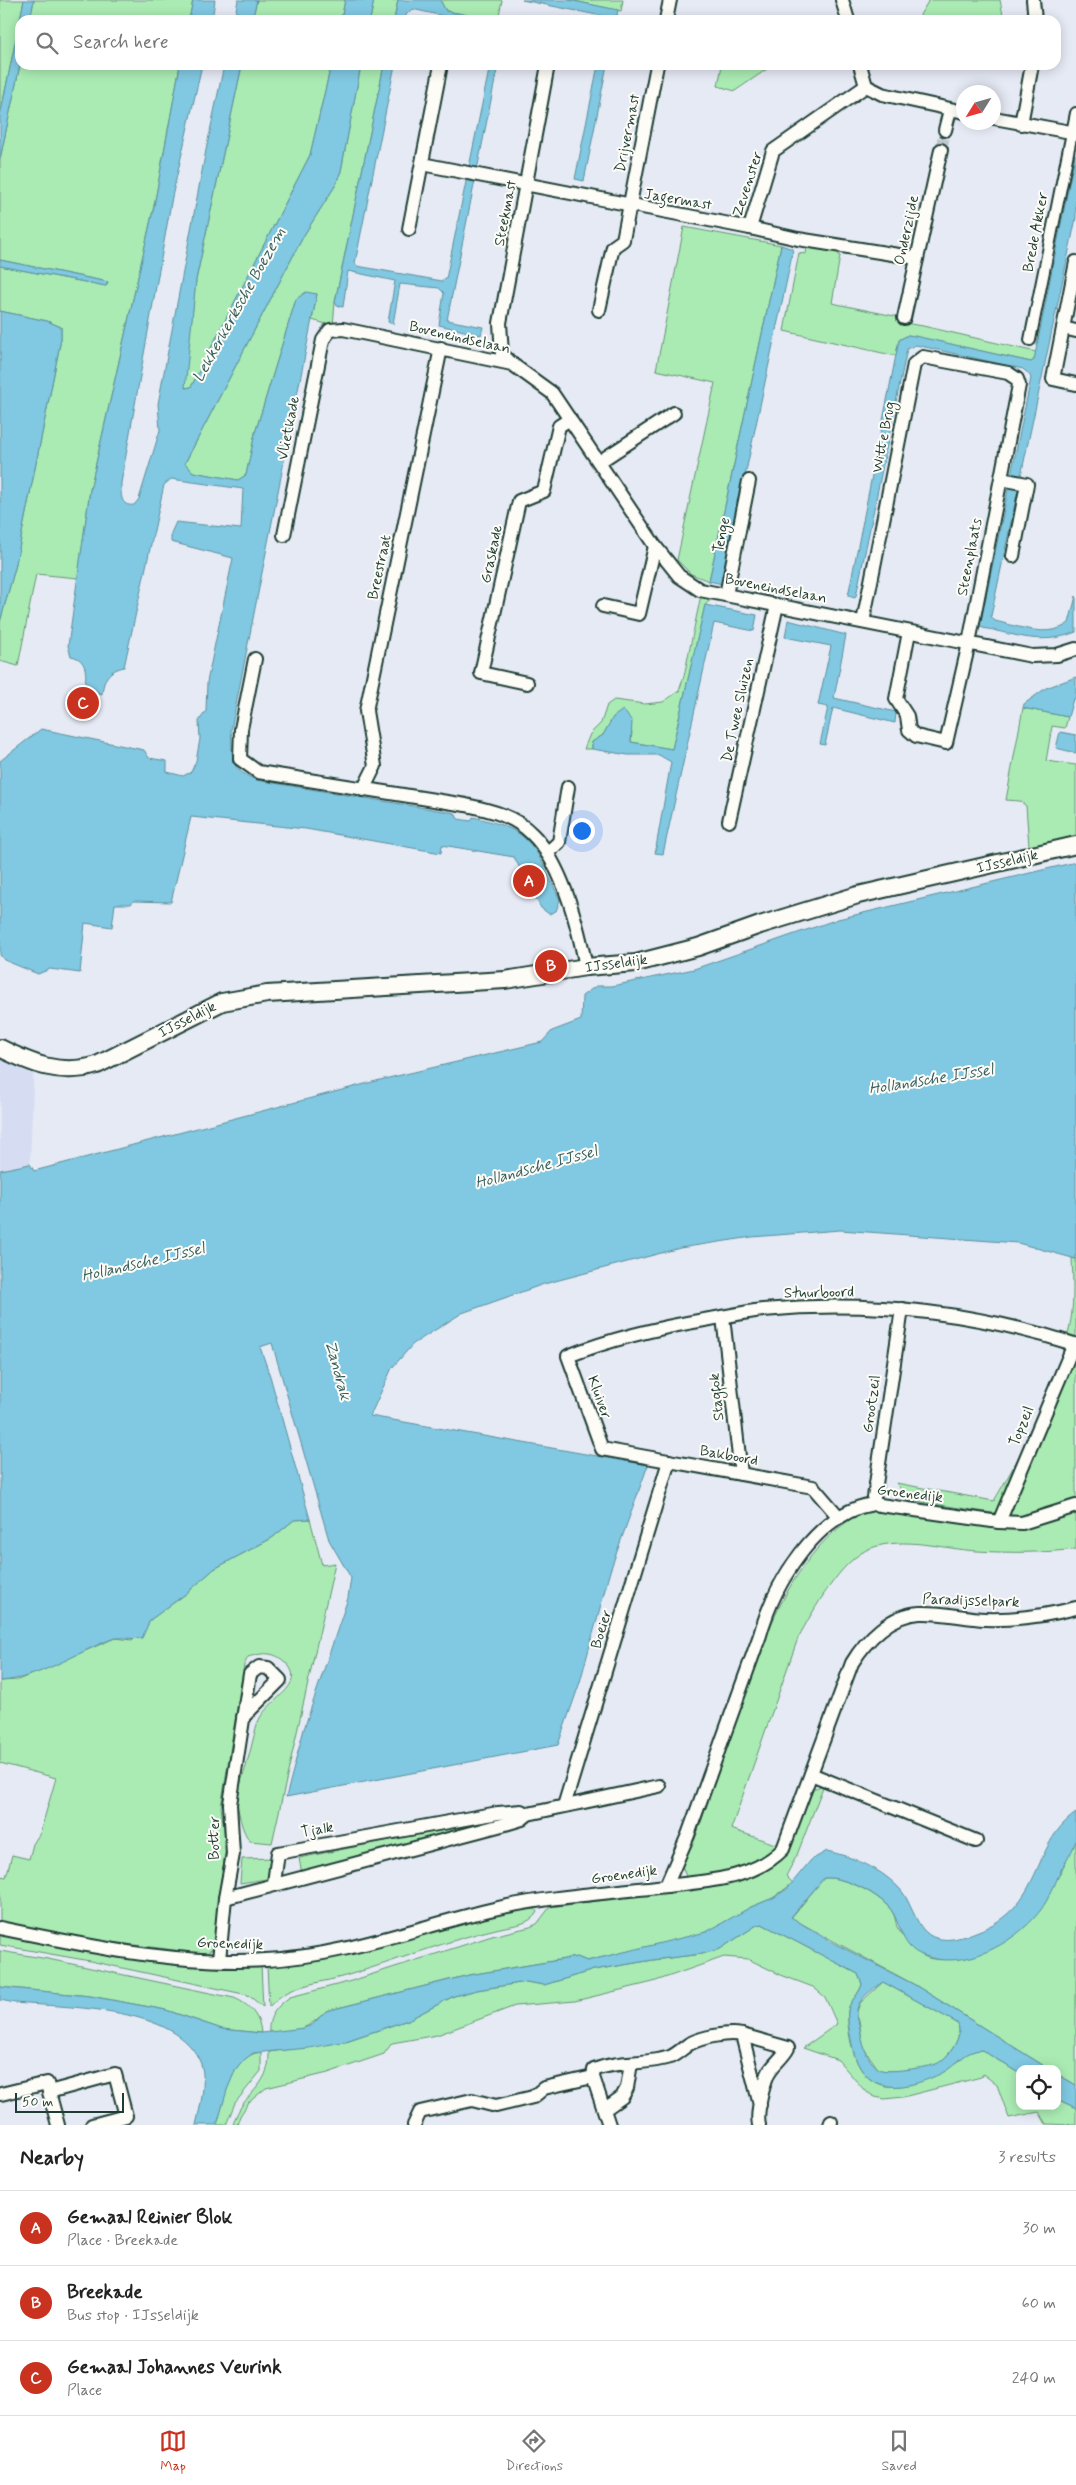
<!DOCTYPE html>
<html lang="en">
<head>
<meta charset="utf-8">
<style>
  :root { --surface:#fff; --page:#f2f2f2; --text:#222; --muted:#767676; --line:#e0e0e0; --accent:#c8321e }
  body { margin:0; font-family:Mynerve,sans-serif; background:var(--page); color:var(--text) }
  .controls { position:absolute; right:15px; bottom:15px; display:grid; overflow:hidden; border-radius:10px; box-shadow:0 2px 12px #0003 }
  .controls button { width:45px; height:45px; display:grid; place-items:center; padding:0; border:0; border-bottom:1px solid var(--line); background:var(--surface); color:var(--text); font:25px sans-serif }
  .compass { position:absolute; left:956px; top:85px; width:45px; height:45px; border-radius:50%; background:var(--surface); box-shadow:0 2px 12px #0003; rotate:233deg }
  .scale { position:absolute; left:15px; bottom:12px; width:109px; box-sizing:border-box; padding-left:5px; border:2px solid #1f3d34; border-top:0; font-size:14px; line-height:18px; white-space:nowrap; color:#1f3d34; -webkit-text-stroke:4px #fdfcf7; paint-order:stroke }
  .you { position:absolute; left:581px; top:830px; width:18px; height:18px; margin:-12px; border:4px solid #fff; border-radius:50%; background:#1a73e8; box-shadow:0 0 0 8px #1a73e833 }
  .badge { display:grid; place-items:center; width:32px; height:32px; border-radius:50%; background:var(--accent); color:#fff; font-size:16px; font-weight:700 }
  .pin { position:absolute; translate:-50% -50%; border:2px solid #fff; box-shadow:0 1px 5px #0006 }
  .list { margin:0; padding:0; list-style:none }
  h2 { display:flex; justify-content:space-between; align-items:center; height:65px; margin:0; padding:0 20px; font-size:21px }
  h2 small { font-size:16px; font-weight:400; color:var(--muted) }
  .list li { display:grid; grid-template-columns:32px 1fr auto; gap:15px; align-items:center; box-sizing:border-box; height:75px; padding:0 20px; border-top:1px solid var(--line) }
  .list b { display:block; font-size:19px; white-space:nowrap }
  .list p { margin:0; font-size:16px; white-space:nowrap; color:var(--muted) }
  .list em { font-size:16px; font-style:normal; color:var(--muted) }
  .icon { flex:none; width:28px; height:28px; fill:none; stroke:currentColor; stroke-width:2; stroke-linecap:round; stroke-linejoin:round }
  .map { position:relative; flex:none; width:1076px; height:2125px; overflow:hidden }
  .search { position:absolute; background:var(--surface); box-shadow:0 2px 12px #0003; left:15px; right:15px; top:15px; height:55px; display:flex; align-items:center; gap:12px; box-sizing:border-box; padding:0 18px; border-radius:15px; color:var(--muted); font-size:19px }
  .sheet { height:290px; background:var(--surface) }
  nav { display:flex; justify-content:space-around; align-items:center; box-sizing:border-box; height:70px; border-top:1px solid var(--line); background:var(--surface); font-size:14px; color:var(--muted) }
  nav a { display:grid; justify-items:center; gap:2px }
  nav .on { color:var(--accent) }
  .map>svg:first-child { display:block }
</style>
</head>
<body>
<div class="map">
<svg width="1076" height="2125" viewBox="0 0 1076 2125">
  <rect width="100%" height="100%" fill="#e6eaf5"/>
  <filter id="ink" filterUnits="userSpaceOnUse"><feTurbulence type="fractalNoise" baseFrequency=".02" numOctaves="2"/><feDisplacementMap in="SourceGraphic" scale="10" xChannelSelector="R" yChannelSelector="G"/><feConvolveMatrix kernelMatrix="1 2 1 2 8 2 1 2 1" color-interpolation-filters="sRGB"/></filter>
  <g filter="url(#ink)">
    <polygon fill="#d6ddf3" points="0,1047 34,1062 30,1164 0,1171"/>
    <g fill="#aaebb3" stroke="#649474">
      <polygon points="0,0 24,0 0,116"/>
      <polygon points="34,0 193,0 189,20 30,20"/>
      <polygon points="257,0 345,0 341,20 252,20"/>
      <polygon points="374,0 398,0 394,20 370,20"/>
      <polygon points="440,0 502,0 498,20 446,11"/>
      <polygon points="569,0 623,0 621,11"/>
      <polygon points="929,0 1000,0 1004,20 921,20 920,15"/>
      <polygon points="20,65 180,65 154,206 90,490 78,578 36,574 18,666 0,661 0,622 15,568 61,339 61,327 47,321 0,311 0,266 106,286 108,282 0,260 0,159"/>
      <polygon points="242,65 331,65 310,155 191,387 184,388 196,280"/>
      <polygon points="361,65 384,65 335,302 333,326 312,320 317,294 296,299 255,433 246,475 238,480 193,472 185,463 304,235 335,186 341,171"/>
      <polygon points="722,65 773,65 735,91 718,86"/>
      <polygon points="684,227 781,245 709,581 691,574 677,560 715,383 656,370"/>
      <polygon points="807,247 834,249 840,256 832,303 899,317 898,322 923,326 1036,352 1034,360 1031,362 908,335 899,340 896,356 784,331 799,253 806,254"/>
      <polygon points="701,595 713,598 705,605 672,749 631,742 632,732 608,726 603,735 592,742 592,749 584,749 590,734 601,723 607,705 614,700 645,704 663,702 679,691 684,676"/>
      <polygon points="1023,708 1068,717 1065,728 1052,726 1046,761 1076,765 1076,837 1029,846 1026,806 1020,801 1006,800"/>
      <path d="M1072,1258l4,1v241l-59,17 -108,-17 -13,-17 98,18c33,-57 66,-116 77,-182 3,-20 2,-41 1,-61z"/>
      <path d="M872,1507l150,23 54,-19v38c-32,4 -66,4 -99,2 -33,-2 -73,-15 -106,-3 -30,11 -58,63 -73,90l-67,191 47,16c-22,26 -60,28 -92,32l-4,-12 13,-26c15,-43 30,-86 45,-129 26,-77 53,-165 132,-203z"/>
      <path d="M310,1519l12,46 13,-2 -63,280 -22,-2c-10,-12 -10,-28 -15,-43 8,-19 13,-38 18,-58 2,-7 3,-16 7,-22 10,-20 50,-34 24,-57 -12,-10 -22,-8 -36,-4l-4,8 -23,142 5,40 -8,53 -3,47 -9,7 -111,-14 -95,-16v-48l6,1 6,-22 17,4 4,-15 7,-11 16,-55 -56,-15v-82l18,-1 97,-42 17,2 18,-20 37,-27 27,-24 58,-31 22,-18z"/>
      <path d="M820,1786l3,1 -26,68 -11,21 7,7 -20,15 -22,9 -45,26 -119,28 -10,-4 -108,18 -143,36c-18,18 -31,23 -57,21 -1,-16 8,-26 21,-35l58,-15 144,-46 38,-9 7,-3 13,-17 167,-21 46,-13 13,-8 12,-12 25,-63z"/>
      <polygon points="520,1814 302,1874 299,1858"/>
      <path d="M1076,1840v245l-19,-11v-5h-8l-134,-84 -124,-67 33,-40c20,-2 58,17 69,35 2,4 3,10 4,14 4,8 15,21 22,26 10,9 29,7 40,5 72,-15 88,-58 117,-118z"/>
      <polygon points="274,1858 273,1878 240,1883 242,1859"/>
      <path d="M535,1909l2,3c-7,13 -24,13 -37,16 -53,12 -103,33 -155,48 -27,8 -57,8 -76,31l-2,-41 54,-6 188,-48z"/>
      <path d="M762,1924l96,50 4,10c-2,10 -13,17 -14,27 -1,14 2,30 6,43 18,55 70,28 105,7 6,-8 14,-11 23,-11l38,24v32h37v-7l19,9v17l-30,-1 -7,-12 -30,6 -12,-33 -14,-11 -2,3 -78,20 -18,2 -10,-2 -10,-6 -27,-31 -35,-12 34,-24 -12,-27 -12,-10 -32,-12 -33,-16 -24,-2 -71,25 -78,19 -60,5 -78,29 -45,8 -8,11 -56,19 -62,15 -17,14 -9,14 -3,9h-4c9,-34 37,-35 36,-73l74,-10 65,-22 46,-24 23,-6 49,-8 18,3 50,-15 59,-10 49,-6 18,-5 37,-24z"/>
      <polygon points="0,1935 49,1945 150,1960 261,1966 263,2007 248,1995 90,1961 0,1945"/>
      <path d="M0,1951l48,8 186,39c15,6 26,18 27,35l-39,-4 -56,-19 -76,-14 -90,-9z"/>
      <path d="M883,1982l74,41c8,12 -8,33 -18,40 -11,7 -48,9 -60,7l-16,-23 -4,-27 -3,-5 4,-12z"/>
      <path d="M261,2052v19l-26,32 -9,22h-9c7,-24 14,-70 44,-73z"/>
    </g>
    <g fill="#81c8e2" stroke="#5a909c" fill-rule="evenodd">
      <polygon points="24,0 34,0 30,20 20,20 20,65 0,159 0,116"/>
      <polygon points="193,0 215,0 212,20 189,20"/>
      <polygon points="238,0 257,0 252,20 234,20"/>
      <polygon points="345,0 374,0 370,20 341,20"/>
      <polygon points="398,0 440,0 446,11 493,20 461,20 412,9 406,15 405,20 394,20"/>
      <polygon points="522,0 569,0 618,10 616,20 607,20 607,17"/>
      <path d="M180,65h22l-30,132 -51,286c0,11 -1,24 13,22l5,-6 21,-69 -2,-26 48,-254 18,-85h18l-46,215 -11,108 6,-1 119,-232 21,-90h30l-20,106 -6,15 -31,49 -119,228 8,9 45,8 8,-5 9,-42 41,-134 10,-7 11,2 -86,436c3,28 -5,37 25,50l199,33 3,6 13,2 2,-4c62,14 61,29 87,83l-4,11 -7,3 -8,-6 -27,-51 -72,-12 -1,8 -135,-24 -115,-12 -20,85 -38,-1 -2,3h-16l-3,23 -27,-4 -5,50 -30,-4 -12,5 -34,-14 -4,-5v-194l41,-32 103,21 5,8 18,3v11l16,4 8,-4 5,-11 4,-22 -1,-18 7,-10 1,-29 26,-124 -62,-16v-9l5,-11 65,7 2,-40 -72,-10 -7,6 -40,182c-17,4 -20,12 -22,27l-18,-5c3,-13 4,-30 -13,-33l-3,-10 22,-156 64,-284z"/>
      <polygon points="384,65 395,65 355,263 357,266 442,281 446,279 490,65 498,65 447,320 483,327 481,335 439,325 444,293 439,288 400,284 393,324 388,322 395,281 348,271 343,307 337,306 335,302"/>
      <polygon points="598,65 607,65 584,181 575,179"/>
      <path d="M1075,154l1,64 -85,398 4,5c23,5 53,18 74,2l7,-27v36c-35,14 -58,3 -93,-4l-3,-2 51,-248 -2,-4 -6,-5 -107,-24 -9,4 -51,247 -1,2 -7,-2 51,-256 9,-5 7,1 116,26 3,-2z"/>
      <polygon points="781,245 793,249 790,265 722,584 709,581"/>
      <polygon points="0,260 108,282 106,286 0,266"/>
      <polygon points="0,311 47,321 61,327 61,339 15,568 0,622"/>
      <polygon points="705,605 757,615 754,631 714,623 663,854 655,853 671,762 659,755 628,755 592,749 592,742 603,735 613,717 623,710 632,721 631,742 672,749"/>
      <polygon points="788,620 846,635 834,698 896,712 895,723 833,708 825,745 820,744 828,707 818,705 831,646 785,637"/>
      <polygon points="1076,677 1076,699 1073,699 1068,717 1023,708 1024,704 1046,688"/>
      <polygon points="1060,732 1076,735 1076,753 1056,748"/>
      <path d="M1076,862v397l-58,-16 -178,-13 -88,7 -72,11 -136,36 -82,29 -49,31 -21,24 -22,48 278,49 -38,106 -30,111 -22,63 -272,52 18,-68 44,-131 3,-20 -22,-38 -57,-197 -12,4 10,29 40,143 -16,1 -22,18 -58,31 -27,24 -37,27 -8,18c-10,2 -21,-2 -30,1 -37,14 -73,40 -112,42v-511l30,-6 4,7 346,-91 162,-38 10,-11 29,-11 1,-24 14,-10h16l82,-17 144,-50z"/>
      <path d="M1076,1813c0,8 0,18 0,26 -2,11 -10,22 -15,31 -6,14 -12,29 -21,41 -25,32 -76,61 -118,44 -20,-8 -20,-26 -29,-42 -10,-18 -49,-37 -69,-35l-33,39 35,22 89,46 134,84h-29v5l-38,-24c-17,0 -24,14 -38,22 -39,20 -82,26 -92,-27 -2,-11 -5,-23 -4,-34 1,-10 12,-17 14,-27l-4,-10 -96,-50 -5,1 -37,24 -18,5 -49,6 -59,10 -50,15 -18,-3 -49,8 -23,6 -46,24 -65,22 -34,6 -56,5 -9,7 -9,11 -8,19 -10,35h-21c4,-18 11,-43 5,-61 -22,-59 -134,-56 -186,-61l-15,-3v-13l90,9 76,14 56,19 39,4 43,-5 8,-3 14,-14 143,-36 108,-18 10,4 119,-29 45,-25 22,-9 14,-9 24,-29 16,-9c26,6 53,17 71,36 15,14 17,45 38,51 14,4 27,-1 40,-6 70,-26 53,-87 100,-119zM883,1982l74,41c8,12 -9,36 -21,41 -8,3 -50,10 -57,5 -13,-9 -17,-27 -19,-41 -1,-5 -3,-10 -3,-15 -2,-12 17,-25 26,-31z"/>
      <polygon points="1057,2074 1076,2085 1076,2108 1057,2099"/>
    </g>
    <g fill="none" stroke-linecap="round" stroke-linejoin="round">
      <polyline stroke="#bec7ce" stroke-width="12" stroke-dasharray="12 6" stroke-linecap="butt" points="941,150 945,130"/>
      <defs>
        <polyline id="pedestrian" points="1030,340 1076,113"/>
        <g id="minor">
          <polyline points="842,0 848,20"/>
          <polyline points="1033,0 1035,20"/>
          <polyline points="666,20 670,0"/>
          <polyline points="860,65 866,86 882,94 964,112"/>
          <polyline points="866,86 773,151 750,228 798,239 917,258"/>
          <polyline points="994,118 1076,133"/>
          <polyline points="1021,124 1032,65"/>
          <polyline points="945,130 950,110"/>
          <polyline points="422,164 750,228"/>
          <polyline points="409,229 441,65"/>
          <polyline points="1076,262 1053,379 1076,384"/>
          <polyline points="599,310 613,247 623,240 657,65"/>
          <polyline points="904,318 941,150"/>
          <polyline points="1063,328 1076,331"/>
          <polyline points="512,364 502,354 500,323 548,65"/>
          <polyline points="599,462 674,413"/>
          <polyline points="1001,479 1027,484 1013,556"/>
          <polyline points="284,535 323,340 330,330 343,329 512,364 552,393 655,546 679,576 700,590 1032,656 1057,655 1076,649"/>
          <polyline points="726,595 749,481"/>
          <polyline points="603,606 639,614 655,546"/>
          <polyline points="863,622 914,364 923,357 1008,373 1017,379 1019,385 969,643 946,743 916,736 909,730 907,716 896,699 909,632"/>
          <path d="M255,659l-14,70 -1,30 18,13 208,33c24,5 49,11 66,29 31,30 46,92 54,133"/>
          <polyline points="527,683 481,673 519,501 544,491 559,426 570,419"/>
          <polyline points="363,790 375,766 366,711 441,348"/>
          <polyline points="729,821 777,605"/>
          <polyline points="547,853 559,842 568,787"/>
          <polyline points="723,1317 741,1474"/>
          <polyline points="873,1504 902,1309"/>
          <path d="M838,1516l-25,-29 -211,-38 -34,-93c45,-18 94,-29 142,-37 18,-3 35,-7 53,-9 105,-10 210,2 311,34l-75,178"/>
          <polyline points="811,1774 976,1841"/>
          <polyline points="564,1806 669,1461"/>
          <polyline points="274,1883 278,1853 498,1813 521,1811 528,1814"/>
          <path d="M666,1886c40,-5 87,-6 117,-37l69,-186c14,-23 39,-49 68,-50 22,-1 44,5 65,6 32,1 60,-3 91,-11"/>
          <polyline points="225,1898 502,1825 522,1819 528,1814 659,1786"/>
          <path d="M0,1928c82,17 182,38 266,32 79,-4 151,-33 228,-51 56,-13 115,-16 172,-23l22,-51 72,-200c14,-51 56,-122 113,-131l126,18 23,1 54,-17"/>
          <polyline points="219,1960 225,1898 233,1854 230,1804 250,1674 259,1667 268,1668 280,1680 243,1717"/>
          <polyline points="1,2094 47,2083 49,2092"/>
          <polyline points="605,2109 622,2097 627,2088 631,2063"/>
          <polyline points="58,2125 49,2092 115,2074 126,2116 92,2125"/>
          <polyline points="414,2125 420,2112 472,2100 496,2106 533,2097 544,2088 593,2077"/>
          <path d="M609,2125l-16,-48 1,-7c24,-10 51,-5 76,-13 7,-3 13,-9 19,-13 13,-7 38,-12 53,-9"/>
          <path d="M759,2125c-3,-12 4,-39 9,-51 4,-9 15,-16 20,-26l-46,-13 18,70"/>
          <polyline points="830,2125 831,2122"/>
        </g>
        <path id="tertiary" d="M0,1048c32,16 61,28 97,17l125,-63 45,-8 238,-14 81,-13 50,-4 62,-16 62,-22 98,-30 218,-50"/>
      </defs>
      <use href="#pedestrian" stroke="#1f3d34" stroke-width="14"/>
      <use href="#minor" stroke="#1f3d34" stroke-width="16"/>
      <use href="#tertiary" stroke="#1f3d34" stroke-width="20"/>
      <use href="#pedestrian" stroke="#fdfcf7" stroke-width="10"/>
      <use href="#minor" stroke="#fdfcf7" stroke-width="12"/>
      <use href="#tertiary" stroke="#fdfcf7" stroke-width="16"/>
    </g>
  </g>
  <g text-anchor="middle" stroke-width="4" stroke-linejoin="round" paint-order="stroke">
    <g font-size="15" fill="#1f3d34" stroke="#fdfcf7">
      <text transform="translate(627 133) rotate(-79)" y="5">Drijvermast</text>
      <text transform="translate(747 184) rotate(-72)" y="5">Zevenster</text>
      <text transform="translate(678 199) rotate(10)" y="5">Jagermast</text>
      <text transform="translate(505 213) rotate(-79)" y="5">Steekmast</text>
      <text transform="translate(906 230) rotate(-78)" y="5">Onderzijde</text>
      <text transform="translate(1035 232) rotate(-79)" y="5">Brede Akker</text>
      <text transform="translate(460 337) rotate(13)" y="5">Boveneindselaan</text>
      <text transform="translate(288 428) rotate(-79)" y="5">Vlietkade</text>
      <text transform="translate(883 437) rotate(-79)" y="5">Witte Brug</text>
      <text transform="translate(721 535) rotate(-78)" y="5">Tenge</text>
      <text transform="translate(491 554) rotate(-78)" y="5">Graskade</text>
      <text transform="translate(969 557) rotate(-79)" y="5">Steenplaats</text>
      <text transform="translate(379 567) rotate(-78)" y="5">Breestraat</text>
      <text transform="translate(776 588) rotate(11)" y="5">Boveneindselaan</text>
      <text transform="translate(737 710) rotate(-78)" y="5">De Twee Sluizen</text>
      <text transform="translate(1007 861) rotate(-13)" y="5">IJsseldijk</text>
      <text transform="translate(616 963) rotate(-8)" y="5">IJsseldijk</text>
      <text transform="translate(187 1019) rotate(-27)" y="5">IJsseldijk</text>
      <text transform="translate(819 1292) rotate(-1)" y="5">Stuurboord</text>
      <text transform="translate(600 1397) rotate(70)" y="5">Kluiver</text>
      <text transform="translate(716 1397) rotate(-96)" y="5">Stagfok</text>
      <text transform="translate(871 1404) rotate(-82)" y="5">Grootzeil</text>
      <text transform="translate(1021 1426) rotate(-67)" y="5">Topzeil</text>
      <text transform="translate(729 1455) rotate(10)" y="5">Bakboord</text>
      <text transform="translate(910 1493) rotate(7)" y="5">Groenedijk</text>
      <text transform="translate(971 1600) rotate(2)" y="5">Paradijsselpark</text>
      <text transform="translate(601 1629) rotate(-73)" y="5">Boeier</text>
      <text transform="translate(317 1829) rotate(-10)" y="5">Tjalk</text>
      <text transform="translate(214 1838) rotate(-90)" y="5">Botter</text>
      <text transform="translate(624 1874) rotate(-8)" y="5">Groenedijk</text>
      <text transform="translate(230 1943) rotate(2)" y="5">Groenedijk</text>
    </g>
    <g font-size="16" font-style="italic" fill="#386060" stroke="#fdfcf7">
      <text transform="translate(238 304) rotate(-61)" y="6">Lekkerkerksche Boezem</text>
      <text transform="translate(931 1078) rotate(-9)" y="6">Hollandsche IJssel</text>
      <text transform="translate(536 1166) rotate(-15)" y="6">Hollandsche IJssel</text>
      <text transform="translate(143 1261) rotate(-13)" y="6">Hollandsche IJssel</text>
      <text transform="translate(339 1370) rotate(75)" y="6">Zandrak</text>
    </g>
  </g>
</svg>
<div class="controls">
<button><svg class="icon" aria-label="locate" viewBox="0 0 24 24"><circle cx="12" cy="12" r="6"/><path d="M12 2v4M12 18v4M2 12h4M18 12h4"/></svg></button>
</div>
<svg class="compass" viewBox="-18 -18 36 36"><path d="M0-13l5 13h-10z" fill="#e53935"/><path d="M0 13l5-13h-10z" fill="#767676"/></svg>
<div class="scale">50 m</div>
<div class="you"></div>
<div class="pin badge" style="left:529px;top:881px">A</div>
<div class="pin badge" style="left:551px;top:966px">B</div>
<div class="pin badge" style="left:83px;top:703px">C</div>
<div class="search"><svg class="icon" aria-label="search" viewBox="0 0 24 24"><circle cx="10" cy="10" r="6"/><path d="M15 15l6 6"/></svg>Search here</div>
</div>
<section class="sheet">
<h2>Nearby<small>3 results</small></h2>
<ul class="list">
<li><span class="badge">A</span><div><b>Gemaal Reinier Blok</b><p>Place · Breekade</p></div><em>30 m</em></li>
<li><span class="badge">B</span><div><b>Breekade</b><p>Bus stop · IJsseldijk</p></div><em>60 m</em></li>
<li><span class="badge">C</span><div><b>Gemaal Johannes Veurink</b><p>Place</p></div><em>240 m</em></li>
</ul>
</section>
<nav>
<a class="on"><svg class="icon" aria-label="map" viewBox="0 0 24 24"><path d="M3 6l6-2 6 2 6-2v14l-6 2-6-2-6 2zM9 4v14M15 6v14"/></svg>Map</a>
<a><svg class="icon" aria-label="directions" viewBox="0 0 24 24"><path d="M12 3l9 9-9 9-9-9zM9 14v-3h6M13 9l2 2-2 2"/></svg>Directions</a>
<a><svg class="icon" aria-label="saved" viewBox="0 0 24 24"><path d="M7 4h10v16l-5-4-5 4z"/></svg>Saved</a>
</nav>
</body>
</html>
